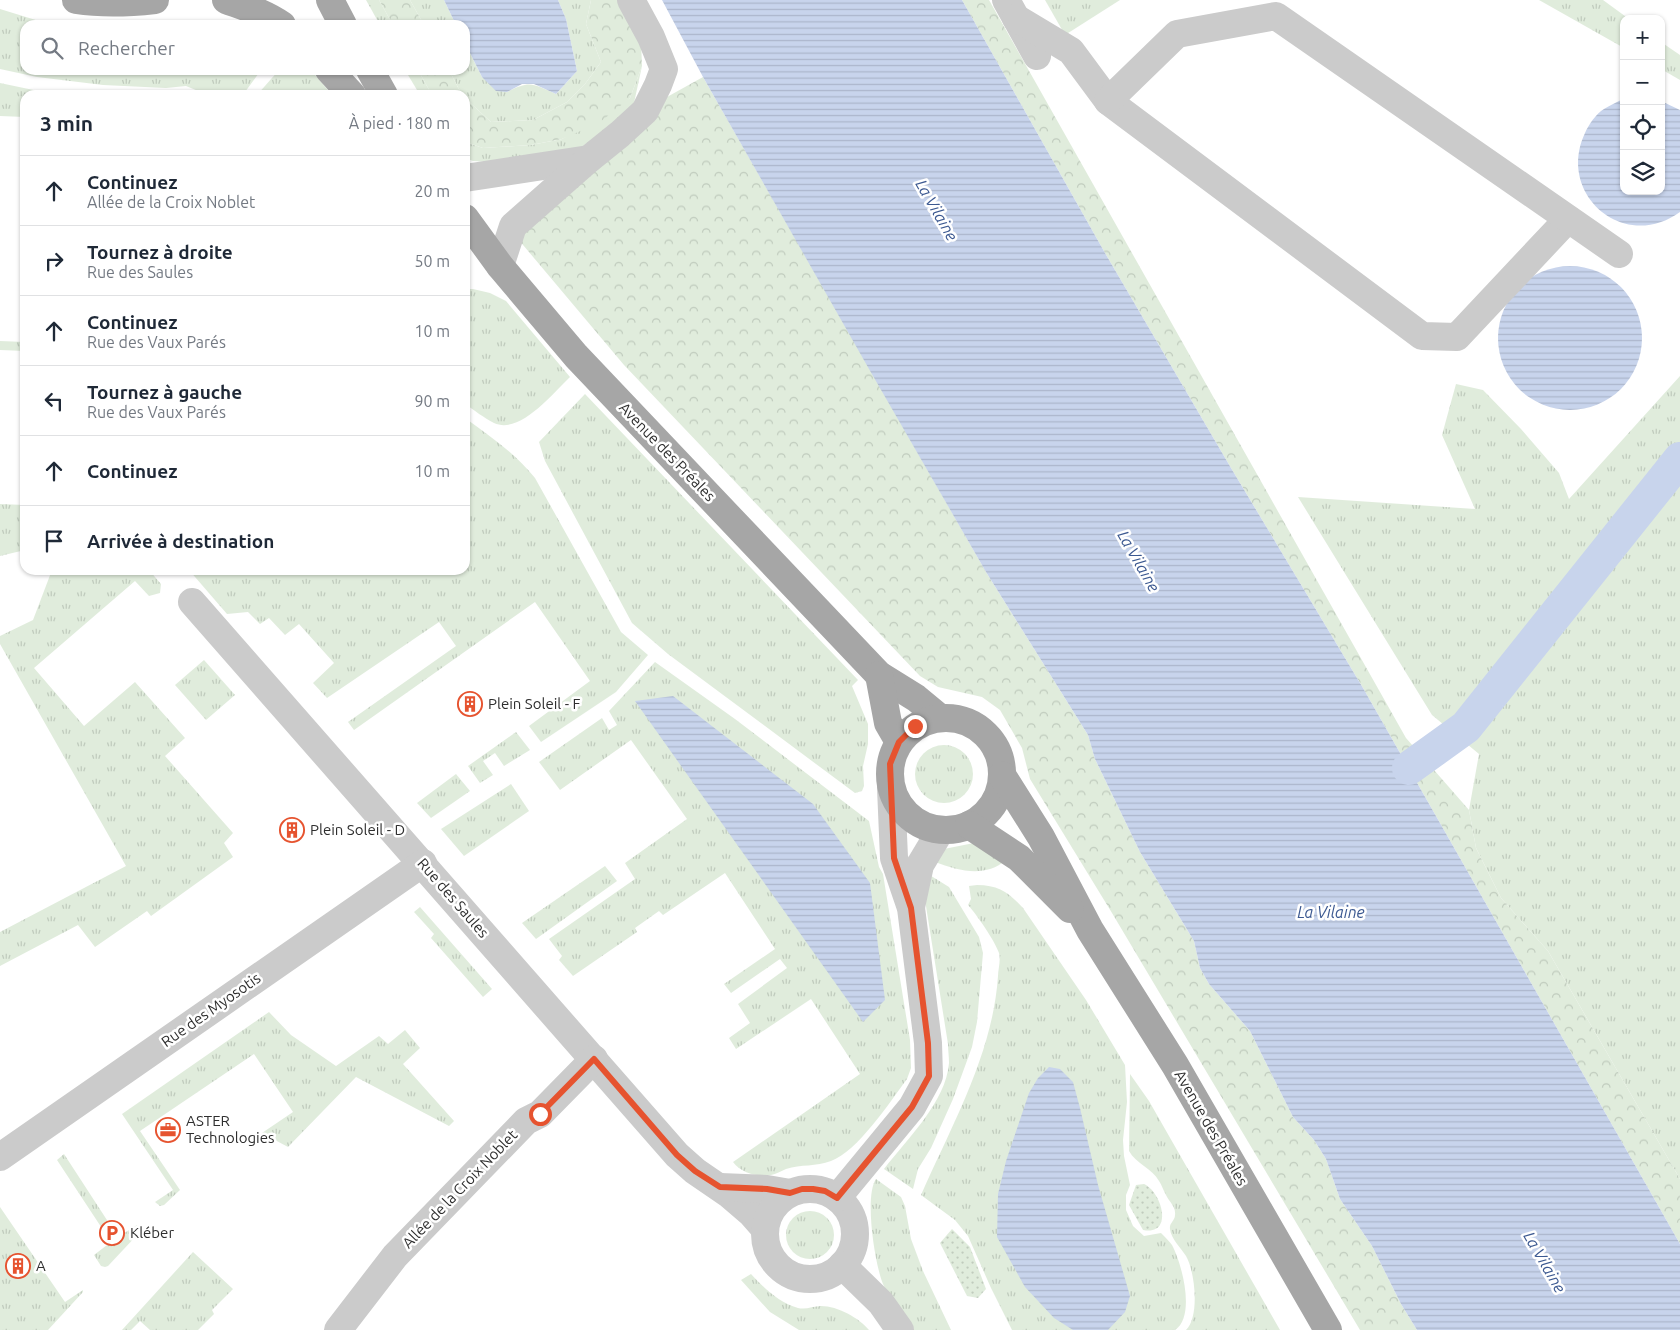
<!DOCTYPE html>
<html lang="fr">
<head>
<meta charset="utf-8">
<style>
  :root { --surface:#fff; --page:#f2f2f3; --text:#1f2937; --muted:#747a83; --line:#e0e1e3 }
  body { margin:0; font-family:Ubuntu,sans-serif; background:var(--page); color:var(--text) }
  .controls { position:absolute; right:15px; top:15px; display:grid; overflow:hidden; border-radius:10px; box-shadow:0 1px 4px #0004 }
  .controls button { width:45px; height:45px; display:grid; place-items:center; padding:0; border:0; border-bottom:1px solid var(--line); background:var(--surface); color:var(--text); font:25px sans-serif }
  .stop { position:absolute; width:15px; height:15px; margin:-11px; border:4px solid #e6532f; border-radius:50%; background:#fff }
  .stop.end { background:#e6532f; border-color:#fff; box-shadow:0 1px 5px #0008 }
  .list { margin:0; padding:0; list-style:none }
  h2 { display:flex; justify-content:space-between; align-items:center; height:65px; margin:0; padding:0 20px; font-size:21px }
  h2 small { font-size:16px; font-weight:400; color:var(--muted) }
  .list li { display:grid; grid-template-columns:32px 1fr auto; gap:15px; align-items:center; box-sizing:border-box; height:70px; padding:0 20px; border-top:1px solid var(--line) }
  .list b { display:block; font-size:19px; white-space:nowrap }
  .list p { margin:0; font-size:16px; white-space:nowrap; color:var(--muted) }
  .list em { font-size:16px; font-style:normal; color:var(--muted) }
  .icon { flex:none; width:28px; height:28px; fill:none; stroke:currentColor; stroke-width:2; stroke-linecap:round; stroke-linejoin:round }
  .map { position:relative; flex:none; width:1680px; height:1330px; overflow:hidden }
  .search { position:absolute; background:var(--surface); box-shadow:0 1px 4px #0004; left:20px; top:20px; width:450px; height:55px; display:flex; align-items:center; gap:12px; box-sizing:border-box; padding:0 18px; border-radius:15px; color:var(--muted); font-size:19px }
  .panel { position:absolute; background:var(--surface); box-shadow:0 1px 4px #0004; left:20px; top:90px; width:450px; height:485px; border-radius:15px }
  .map>svg:first-child { display:block }
</style>
</head>
<body>
<div class="map">
<svg width="1680" height="1330" viewBox="0 0 1680 1330">
  <defs>
    <pattern id="grass-tufts" width="24" height="20" patternUnits="userSpaceOnUse" patternTransform="scale(1.25)"><rect width="24" height="20" fill="#e0ecdc"/><path d="M3 7l-1-3M5 7V3M7 7l1-3M15 17l-1-3M17 17v-4M19 17l1-3" fill="none" stroke="#c0cbbd"/></pattern>
    <pattern id="forest-crowns" width="20" height="18" patternUnits="userSpaceOnUse" patternTransform="scale(1.25)"><rect width="20" height="18" fill="#e0ecdc"/><path d="M2 6a3 3 0 1 1 6 0M12 15a3 3 0 1 1 6 0" fill="none" stroke="#c0cbbd"/></pattern>
    <pattern id="park-dots" width="8" height="8" patternUnits="userSpaceOnUse" patternTransform="scale(1.25)"><rect width="8" height="8" fill="#e0ecdc"/><path d="M2 2h.1M6 6h.1" fill="none" stroke="#c0cbbd" stroke-width="1.8" stroke-linecap="round"/></pattern>
    <pattern id="water-rules" width="6" height="5" patternUnits="userSpaceOnUse" patternTransform="scale(1.25)"><rect width="6" height="5" fill="#c8d4ec"/><path d="M0 2.5h6" fill="none" stroke="#acb6cb"/></pattern>
  </defs>
  <rect width="100%" height="100%" fill="#fff"/>
  <g fill="url(#grass-tufts)">
    <polygon points="366,0 379,0 393,25 380,25"/>
    <polygon points="410,0 444,0 456,25 424,25"/>
    <path d="M558,0h33l-5,24 15,38 -16,22 -18,18 -34,18 -42,2 -26,-24v-3h-3l-13,-25h16v-27l17,34 25,15c24,-12 25,-8 49,2l21,-23 -11,-52z"/>
    <polygon points="1045,0 1120,0 1065,35"/>
    <polygon points="1539,0 1603,0 1629,19 1624,19 1624,48"/>
    <polygon points="0,9 52,25 25,25 25,70 261,70 245,92 239,95 208,95 186,86 166,88 103,85 37,77 0,69"/>
    <polygon points="1661,42 1680,55 1680,80 1661,69"/>
    <polygon points="642,66 634,103 602,134 581,147 488,162 473,161 465,158 465,142 483,148 531,145 562,139 630,98"/>
    <polygon points="279,70 311,70 332,95 257,95"/>
    <polygon points="405,70 418,70 432,95 420,95"/>
    <polygon points="0,83 43,92 72,95 25,95 25,117 0,116"/>
    <path d="M465,289h8l17,4 16,8 64,76c-17,16 -50,58 -76,46 -10,-5 -20,-13 -29,-19z"/>
    <polygon points="0,341 25,342 25,351 0,350"/>
    <polygon points="1680,376 1680,1179 1548,951 1501,898 1476,848 1469,810 1479,754 1432,715 1298,497 1475,509 1442,435 1456,384 1483,390 1521,429 1559,473 1569,499"/>
    <polygon points="585,394 858,680 852,686 868,724 868,744 863,766 864,786 862,791 855,793 668,654 632,623 545,461 539,442"/>
    <path d="M465,418c26,19 50,35 70,60l86,154 27,23 -32,37 -75,50 -12,-16 61,-45 -55,-79 -181,128 -6,-8 108,-76 -17,-24 -112,76 -14,-15 21,-20 -35,-39 -14,11 -16,-17 -9,6 -12,-12 -21,2 -38,-44h276l2,-76 -2,-10z"/>
    <polygon points="0,504 25,505 25,550 0,556"/>
    <polygon points="52,570 149,570 161,584 160,593 149,596 135,581 34,668 84,726 135,682 185,738 165,756 233,833 224,843 233,857 151,916 147,911 95,947 78,925 0,966 0,932 126,866 0,644 0,636 33,620"/>
    <polygon points="204,660 235,695 206,720 175,685"/>
    <path d="M655,662l80,57 134,102 10,46 4,7 27,166 1,28 -4,11c-17,23 -50,73 -76,82 -15,6 -30,3 -45,8 -5,2 -10,5 -15,6 -14,2 -30,-2 -38,-13l127,-88 -49,-75 -75,50 -7,-11 21,-15 -12,-19 49,-36 -7,-9 -49,34 -7,-9 51,-35 -50,-76 -62,42 -4,-4 -24,17 2,4 -64,44 -14,-16 3,-4 -13,-17 86,-60 -10,-16 62,-44 -56,-79 -71,50 -21,-28 63,-44 7,12 8,-5 -8,-14z"/>
    <polygon points="516,732 530,750 504,766 495,753 483,761 493,775 480,783 468,766"/>
    <circle cx="944" cy="774" r="29"/>
    <polygon points="456,774 470,791 431,818 417,803"/>
    <polygon points="511,784 529,811 464,856 441,829"/>
    <path d="M974,843l32,17c-21,18 -47,11 -71,2l9,-13z"/>
    <polygon points="605,866 617,881 536,939 522,923"/>
    <path d="M928,874l21,13 30,50 4,16 -6,69 -5,25 -19,52 -22,49 -13,21 -5,20 -29,-20c23,-30 62,-67 65,-106 0,-6 -1,-13 -1,-19l-23,-144z"/>
    <path d="M977,885c22,0 32,8 46,23l63,92 39,65 2,37 -4,38 1,16 6,29 -4,10v15l7,16 11,10 17,-3c4,4 8,8 11,12 10,19 24,71 3,85h-163l-21,-42 -23,-52 -13,-16 -34,-25c31,-70 72,-142 77,-219 0,-6 3,-16 1,-23 -4,-12 -22,-38 -31,-48l3,-6 -2,-13z"/>
    <polygon points="420,907 492,989 483,997 431,938 434,934 414,912"/>
    <polygon points="269,1012 291,1035 336,1066 379,1036 388,1044 405,1030 420,1048 403,1064 454,1121 449,1126 356,1077 288,1147 262,1133 293,1112 254,1054 140,1131 180,1190 164,1205 160,1206 155,1202 173,1190 122,1114"/>
    <path d="M1130,1074l19,27 36,63 95,166h-94c14,-13 9,-59 0,-74 -5,-8 -15,-17 -16,-27 -1,-6 5,-8 5,-14 1,-9 -6,-13 -9,-20 -3,-5 -4,-10 -7,-14 -7,-13 -23,-17 -30,-30z"/>
    <polygon points="64,1154 118,1237 137,1225 138,1234 108,1266 105,1267 101,1266 94,1255 111,1242 57,1160"/>
    <path d="M876,1179l25,18 4,9 6,33 12,32 28,59h-40c-9,-15 -21,-30 -28,-46 -8,-19 -19,-88 -7,-105z"/>
    <polygon points="0,1207 65,1302 83,1290 83,1292 48,1330 0,1330"/>
    <circle cx="810" cy="1235" r="24"/>
    <polygon points="193,1252 233,1289 212,1310 214,1314 198,1330 150,1330 140,1321 131,1330 122,1330"/>
    <path d="M751,1274c13,14 28,29 47,34 8,2 15,-2 23,-2 17,0 38,12 48,24h-70l-29,-18 -29,-32z"/>
  </g>
  <g fill="url(#forest-crowns)">
    <polygon points="379,0 410,0 424,25 393,25"/>
    <polygon points="591,0 618,0 641,41 642,66 630,98 599,123 562,139 531,145 483,148 465,142 465,98 491,122 533,120 567,102 585,84 601,62 586,24"/>
    <polygon points="962,0 989,0 1406,738 1469,810 1476,848 1501,898 1548,951 1680,1179 1680,1244 1363,688 1231,468 1105,253"/>
    <polygon points="418,70 449,70 462,95 432,95"/>
    <polygon points="703,77 986,572 1088,735 1095,759 1140,852 1194,941 1200,968 1209,984 1250,1031 1293,1117 1314,1140 1326,1159 1340,1199 1372,1246 1401,1304 1417,1330 1360,1330 1112,913 1030,779 1022,748 1000,710 982,697 938,687 920,676 624,365 518,239 667,97"/>
  </g>
  <g fill="url(#park-dots)">
    <path d="M1144,1184c18,8 30,52 -1,46l-14,-25 7,-20z"/>
    <polygon points="952,1229 970,1247 986,1289 978,1298 967,1296 940,1243"/>
  </g>
  <g fill="url(#water-rules)">
    <polygon points="444,0 558,0 566,19 577,71 556,94 534,84 522,84 507,92 496,91 482,77 465,43 465,25 456,25"/>
    <polygon points="662,0 962,0 1105,253 1231,468 1363,688 1680,1244 1680,1330 1417,1330 1401,1304 1372,1246 1340,1199 1326,1159 1314,1140 1293,1117 1250,1031 1209,984 1200,968 1194,941 1140,852 1095,759 1088,735 986,572 869,369 703,77"/>
    <path d="M1621,100h3v91h37v-90l19,9v102c-56,41 -124,-18 -95,-79 4,-9 11,-19 19,-24 5,-3 11,-6 17,-9z"/>
    <circle cx="1570" cy="338" r="72"/>
    <polygon points="673,696 813,804 870,883 885,1000 863,1022 635,701"/>
    <polygon points="1049,1067 1060,1069 1073,1082 1080,1108 1098,1185 1130,1296 1125,1312 1108,1330 1073,1330 1054,1318 1025,1287 997,1237 998,1194 1006,1161 1029,1093 1038,1078"/>
  </g>
  <g fill="none" stroke-linecap="round" stroke-linejoin="round">
    <polyline stroke="#c8d4ec" stroke-width="34" points="1409,768 1466,727 1680,459"/>
    <g stroke="#cbcbcb" stroke-width="28">
      <polyline points="1006,0 1037,56"/>
      <polyline points="1016,18 1071,51 1108,101 1422,336 1457,337 1568,219"/>
      <polyline points="1108,101 1177,34 1276,16 1619,254"/>
      <polyline points="465,178 589,159"/>
      <polyline points="500,266 513,226 589,159 620,134 645,111 658,85 664,69 651,37 631,0"/>
      <polyline points="192,602 677,1155 695,1171 730,1195 751,1213 765,1229"/>
      <polyline points="911,907 920,865 941,830"/>
      <polyline points="0,1157 423,863"/>
      <polyline points="720,1187 767,1189 790,1193"/>
      <circle cx="810" cy="1234" r="45"/>
      <polyline points="837,1198 912,1107 929,1076 928,1043 911,908 894,858 891,788"/>
      <polyline points="842,1265 881,1303 900,1330"/>
      <polyline points="338,1330 395,1256 526,1121 540,1114 594,1059"/>
    </g>
    <g stroke="#a6a6a6" stroke-width="28">
      <path d="M76,0c27,4 52,3 79,0"/>
      <path d="M226,0c19,7 39,13 56,25"/>
      <polyline points="330,0 343,25"/>
      <polyline points="329,70 352,95"/>
      <polyline points="370,70 384,95"/>
      <polyline points="465,218 500,266 576,356 879,675 916,698 939,717"/>
      <polyline points="879,675 888,723 899,742"/>
      <circle cx="946" cy="774" r="56"/>
      <polyline points="1002,775 1041,837 1090,930 1175,1065 1328,1330"/>
      <polyline points="969,825 1019,858 1070,909"/>
    </g>
  </g>
  <g fill="none" stroke-linecap="round" stroke-linejoin="round">
    <polyline stroke="#e6532f" stroke-width="6" points="540,1114 594,1059 677,1155 695,1171 720,1187 767,1189 790,1193 802,1189 813,1189 825,1191 837,1198 912,1107 929,1076 928,1043 911,908 894,858 890,764 899,742 915,726"/>
  </g>
  <defs>
    <symbol id="building-ring" viewBox="-11 -11 22 22"><circle r="9.5" fill="#fff" stroke="#e6532f" stroke-width="1.5"/><path d="M-4-6H4V6H1V3H-1V6H-4ZM-2.5-4.3h1.7v1.8h-1.7ZM.8-4.3h1.7v1.8H.8ZM-2.5-1h1.7V.8h-1.7ZM.8-1h1.7V.8H.8Z" fill="#e6532f"/></symbol>
    <symbol id="office-ring" viewBox="-11 -11 22 22"><circle r="9.5" fill="#fff" stroke="#e6532f" stroke-width="1.5"/><path d="M-6-3h4V-5.5h4V-3h4V5H-6ZM-1-4.5V-3h2v-1.5ZM-6 0V1H6V0Z" fill="#e6532f"/></symbol>
    <symbol id="parking-ring" viewBox="-11 -11 22 22"><circle r="9.5" fill="#fff" stroke="#e6532f" stroke-width="1.5"/><path d="M-3.5-5.5H1a3.5 3.5 0 0 1 0 7H-1V5.5H-3.5ZM-1-3.4V-.6H.8a1.4 1.4 0 0 0 0-2.8Z" fill="#e6532f"/></symbol>
  </defs>
  <g fill-rule="evenodd">
    <use href="#building-ring" x="456" y="690" width="28" height="28"/>
    <use href="#building-ring" x="278" y="816" width="28" height="28"/>
    <use href="#office-ring" x="154" y="1116" width="28" height="28"/>
    <use href="#parking-ring" x="98" y="1219" width="28" height="28"/>
    <use href="#building-ring" x="4" y="1252" width="28" height="28"/>
  </g>
  <g text-anchor="middle" stroke-width="5" stroke-linejoin="round" paint-order="stroke">
    <g font-size="15" fill="#2e2e2e" stroke="#fff">
      <text transform="translate(667 452) rotate(46)" y="5">Avenue des Préales</text>
      <text transform="translate(453 898) rotate(49)" y="5">Rue des Saules</text>
      <text transform="translate(211 1010) rotate(-35)" y="5">Rue des Myosotis</text>
      <text transform="translate(1211 1128) rotate(60)" y="5">Avenue des Préales</text>
      <text transform="translate(460 1189) rotate(-46)" y="5">Allée de la Croix Noblet</text>
    </g>
    <g font-size="15" fill="#2e2e2e" stroke="#fff" text-anchor="start">
      <text x="488" y="709">Plein Soleil - F</text>
      <text x="310" y="835">Plein Soleil - D</text>
      <text x="186" y="1126">ASTER<tspan x="186" dy="17">Technologies</tspan></text>
      <text x="130" y="1238">Kléber</text>
      <text x="36" y="1271">A</text>
    </g>
    <g font-size="16" font-style="italic" fill="#3c5991" stroke="#fff">
      <text transform="translate(937 210) rotate(60)" y="6">La Vilaine</text>
      <text transform="translate(1139 561) rotate(60)" y="6">La Vilaine</text>
      <text x="1331" y="918">La Vilaine</text>
      <text transform="translate(1545 1262) rotate(60)" y="6">La Vilaine</text>
    </g>
  </g>
</svg>
<div class="controls">
<button>+</button>
<button>−</button>
<button><svg class="icon" aria-label="locate" viewBox="0 0 24 24"><circle cx="12" cy="12" r="6"/><path d="M12 2v4M12 18v4M2 12h4M18 12h4"/></svg></button>
<button><svg class="icon" aria-label="layers" viewBox="0 0 24 24"><path d="M12 4l9 5-9 5-9-5zM3 14l9 5 9-5"/></svg></button>
</div>
<div class="stop" style="left:540px;top:1114px"></div>
<div class="stop end" style="left:915px;top:726px"></div>
<div class="search"><svg class="icon" aria-label="search" viewBox="0 0 24 24"><circle cx="10" cy="10" r="6"/><path d="M15 15l6 6"/></svg>Rechercher</div>
<section class="panel">
<h2>3 min<small>À pied · 180 m</small></h2>
<ul class="list">
<li><svg class="icon" aria-label="ahead" viewBox="0 0 24 24"><path d="M12 20V5M6 11l6-6 6 6"/></svg><div><b>Continuez</b><p>Allée de la Croix Noblet</p></div><em>20 m</em></li>
<li><svg class="icon" aria-label="right" viewBox="0 0 24 24"><path d="M7 20v-9h11M14 6l5 5-5 5"/></svg><div><b>Tournez à droite</b><p>Rue des Saules</p></div><em>50 m</em></li>
<li><svg class="icon" aria-label="ahead" viewBox="0 0 24 24"><path d="M12 20V5M6 11l6-6 6 6"/></svg><div><b>Continuez</b><p>Rue des Vaux Parés</p></div><em>10 m</em></li>
<li><svg class="icon" aria-label="left" viewBox="0 0 24 24"><path d="M17 20v-9H6M10 6l-5 5 5 5"/></svg><div><b>Tournez à gauche</b><p>Rue des Vaux Parés</p></div><em>90 m</em></li>
<li><svg class="icon" aria-label="ahead" viewBox="0 0 24 24"><path d="M12 20V5M6 11l6-6 6 6"/></svg><div><b>Continuez</b></div><em>10 m</em></li>
<li><svg class="icon" aria-label="arrive" viewBox="0 0 24 24"><path d="M6 21V4h12l-3 4 3 4H6"/></svg><div><b>Arrivée à destination</b></div></li>
</ul>
</section>
</div>
</body>
</html>
